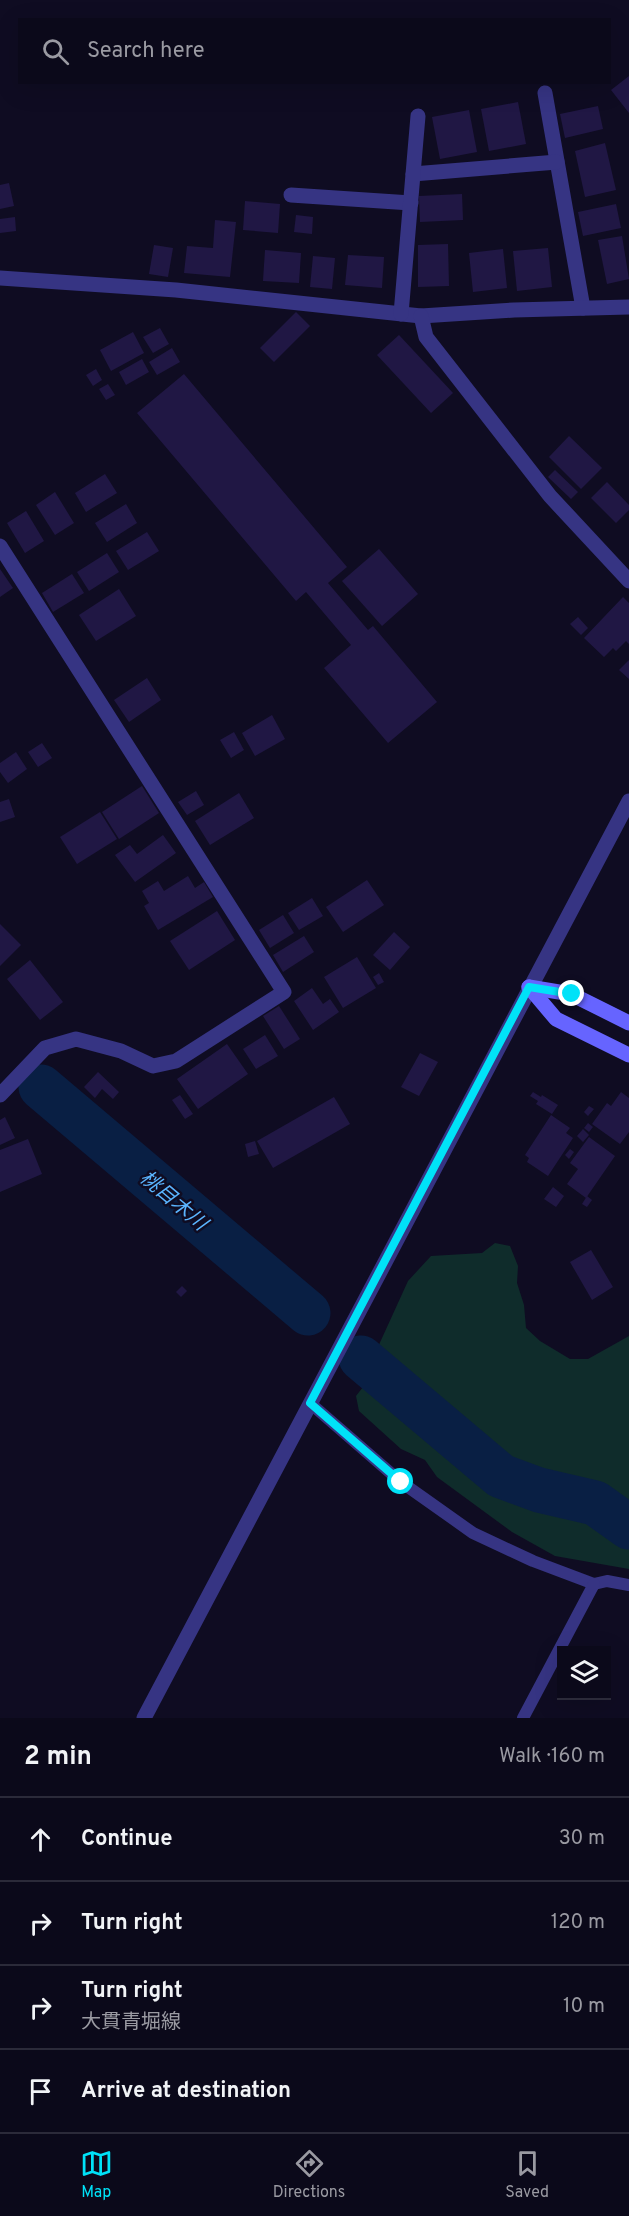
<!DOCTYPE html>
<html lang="en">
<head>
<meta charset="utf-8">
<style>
  :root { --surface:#0b091a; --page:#191727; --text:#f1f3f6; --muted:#9a9aa2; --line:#2b2a39; --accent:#00e2f8 }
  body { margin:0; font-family:Overpass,"Noto Sans JP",sans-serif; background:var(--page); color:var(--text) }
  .controls { position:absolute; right:18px; bottom:18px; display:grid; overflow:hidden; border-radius:0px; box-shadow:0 6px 24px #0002 }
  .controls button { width:54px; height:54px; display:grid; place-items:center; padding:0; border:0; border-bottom:2px solid var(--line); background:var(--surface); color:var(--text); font:30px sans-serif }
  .stop { position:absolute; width:18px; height:18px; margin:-14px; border:4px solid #00e2f8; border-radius:50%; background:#fff }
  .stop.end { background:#00e2f8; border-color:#fff; box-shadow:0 2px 6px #0008 }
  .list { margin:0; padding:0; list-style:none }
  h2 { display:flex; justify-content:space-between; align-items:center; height:78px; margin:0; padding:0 24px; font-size:26px }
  h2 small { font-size:20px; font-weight:400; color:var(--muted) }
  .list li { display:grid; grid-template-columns:39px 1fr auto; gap:18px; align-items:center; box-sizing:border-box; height:84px; padding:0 24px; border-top:2px solid var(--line) }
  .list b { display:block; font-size:22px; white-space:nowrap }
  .list p { margin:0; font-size:20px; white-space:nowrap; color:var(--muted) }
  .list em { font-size:20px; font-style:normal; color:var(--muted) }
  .icon { flex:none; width:33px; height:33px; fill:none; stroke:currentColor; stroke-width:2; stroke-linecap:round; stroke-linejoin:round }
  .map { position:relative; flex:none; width:629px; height:1718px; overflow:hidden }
  .search { position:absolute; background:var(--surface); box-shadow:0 6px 24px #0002; left:18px; right:18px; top:18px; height:66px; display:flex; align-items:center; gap:15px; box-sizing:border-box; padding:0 21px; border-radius:0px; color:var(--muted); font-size:22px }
  .sheet { height:414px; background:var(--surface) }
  nav { display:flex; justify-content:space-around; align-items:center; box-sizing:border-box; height:84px; border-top:2px solid var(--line); background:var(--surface); font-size:16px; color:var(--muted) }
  nav a { display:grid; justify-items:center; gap:3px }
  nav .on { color:var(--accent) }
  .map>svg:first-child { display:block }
</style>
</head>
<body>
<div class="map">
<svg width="629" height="1718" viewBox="0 0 629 1718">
  <rect width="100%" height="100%" fill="#0f0c22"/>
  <polygon fill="#0f2c2b" points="495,1243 510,1246 518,1266 517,1283 524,1305 526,1328 540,1341 570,1359 588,1359 629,1336 629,1569 555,1556 512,1532 437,1477 425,1460 401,1449 359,1411 356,1396 363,1387 367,1371 408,1281 431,1256 482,1253"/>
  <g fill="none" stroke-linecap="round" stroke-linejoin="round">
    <g stroke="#091f44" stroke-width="45">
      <polyline points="41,1087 308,1313"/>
      <polyline points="361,1358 501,1476 539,1490 595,1503 629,1527"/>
    </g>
  </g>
  <g fill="#201744">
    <polygon points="629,76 629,113 611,90"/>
    <polygon points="518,102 526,144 489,151 481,109"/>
    <polygon points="598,106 603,129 565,138 560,114"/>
    <polygon points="469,110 477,152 440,159 432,117"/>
    <polygon points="605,143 616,190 585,197 575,151"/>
    <polygon points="9,183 14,206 0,209 0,185"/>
    <polygon points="462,194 463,220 420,222 419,196"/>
    <polygon points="245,201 280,204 278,233 243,230"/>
    <polygon points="616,204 621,228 583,236 578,212"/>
    <polygon points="296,215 313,217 312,234 294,232"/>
    <polygon points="15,217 16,231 0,233 0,219"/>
    <polygon points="215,220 236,222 230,277 184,273 187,246 213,248"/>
    <polygon points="622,236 629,279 607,284 598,240"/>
    <polygon points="448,244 449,286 418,287 418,245"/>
    <polygon points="154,245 173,248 168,277 149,274"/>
    <polygon points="548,248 552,287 517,291 513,251"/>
    <polygon points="503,249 507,288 473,292 469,253"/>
    <polygon points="265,250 301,253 299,283 263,281"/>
    <polygon points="348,255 384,257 382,288 345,285"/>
    <polygon points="313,256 335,258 332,289 310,287"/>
    <polygon points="296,312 310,326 274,362 260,348"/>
    <polygon points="160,328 169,344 153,353 143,337"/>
    <polygon points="133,332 144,353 111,371 100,350"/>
    <polygon points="399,335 453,393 431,413 377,355"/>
    <polygon points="172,348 180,362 157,375 149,362"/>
    <polygon points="142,359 149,372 126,385 119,372"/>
    <polygon points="96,369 102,380 93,386 86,375"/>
    <polygon points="184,374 347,567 328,583 368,630 373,626 437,702 388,743 324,668 351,645 306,592 296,601 137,413"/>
    <polygon points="108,384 115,395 106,400 99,389"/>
    <polygon points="569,436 602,468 581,489 549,457"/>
    <polygon points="555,470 578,492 571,499 548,477"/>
    <polygon points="105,474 117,493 86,512 75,493"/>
    <polygon points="607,482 629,505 629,510 616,523 591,498"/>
    <polygon points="55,492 74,523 55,535 36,505"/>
    <polygon points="126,504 137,523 107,542 95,523"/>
    <polygon points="26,511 44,541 25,553 7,523"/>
    <polygon points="147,532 159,551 128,570 116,551"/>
    <polygon points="379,549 418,594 382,626 342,581"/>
    <polygon points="107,553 119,572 89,591 77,572"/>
    <polygon points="0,569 13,588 0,597"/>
    <polygon points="72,574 84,593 53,612 42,593"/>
    <polygon points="119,589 136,616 96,641 79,615"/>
    <polygon points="623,597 629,603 629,644 626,641 616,651 613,648 604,657 584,638"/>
    <polygon points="578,617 588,628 581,635 570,624"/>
    <polygon points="629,660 629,679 619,670"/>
    <polygon points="147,678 161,700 129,722 114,700"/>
    <polygon points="272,715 285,739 255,756 242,733"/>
    <polygon points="234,732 244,750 231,758 220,740"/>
    <polygon points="42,743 52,758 38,767 28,752"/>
    <polygon points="16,752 27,769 8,783 0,772 0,763"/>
    <polygon points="142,786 159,813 119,839 102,812"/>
    <polygon points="196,791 204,805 187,815 178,802"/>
    <polygon points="239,793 254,818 210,845 195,821"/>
    <polygon points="9,799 15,817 0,822 0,802"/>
    <polygon points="100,812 117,839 77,864 60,837"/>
    <polygon points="163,835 176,853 135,882 115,855 130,845 137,854"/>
    <polygon points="188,876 195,888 204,882 213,897 158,930 144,906 149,903 142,891 158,881 164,891"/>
    <polygon points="367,880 384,905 343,932 326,907"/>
    <polygon points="312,898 323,916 299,930 288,913"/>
    <polygon points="217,911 235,940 189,970 170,941"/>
    <polygon points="283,915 294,933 270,948 259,930"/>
    <polygon points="0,924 21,945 0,966"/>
    <polygon points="394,932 410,947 390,970 373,955"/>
    <polygon points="304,936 314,952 283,972 273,955"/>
    <polygon points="357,957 376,988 343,1008 324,977"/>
    <polygon points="30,960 63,1002 40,1020 7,979"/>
    <polygon points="379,973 384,982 378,985 373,977"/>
    <polygon points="312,988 323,1004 330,999 339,1012 313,1030 294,1001"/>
    <polygon points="279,1006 300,1039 284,1049 263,1016"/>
    <polygon points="265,1035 278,1056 256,1069 243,1049"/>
    <polygon points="227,1044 248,1074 198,1109 177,1079"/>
    <polygon points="420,1053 438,1062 419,1096 401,1087"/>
    <polygon points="98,1072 119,1092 113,1099 102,1089 95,1098 84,1087"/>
    <polygon points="533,1092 541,1097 542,1095 558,1105 552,1114 536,1104 538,1101 530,1096"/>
    <polygon points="621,1092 629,1098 629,1132 620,1144 592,1124 607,1103 611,1106"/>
    <polygon points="180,1095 193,1114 185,1119 172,1100"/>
    <polygon points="334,1097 350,1124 273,1168 257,1141"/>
    <polygon points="589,1106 594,1109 588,1116 584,1112"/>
    <polygon points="551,1115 570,1128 566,1133 573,1138 548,1176 527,1162 529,1158 525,1155"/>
    <polygon points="5,1117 15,1138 0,1145 0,1120"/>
    <polygon points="588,1123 593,1127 589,1132 584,1128"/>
    <polygon points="583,1129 589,1135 583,1142 577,1136"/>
    <polygon points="589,1137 615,1156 586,1198 567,1184 578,1169 570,1163"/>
    <polygon points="28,1139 42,1174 0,1192 0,1150"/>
    <polygon points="255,1141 259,1154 248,1157 245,1144"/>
    <polygon points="570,1149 574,1152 569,1159 565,1155"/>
    <polygon points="553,1187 564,1196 556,1207 544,1199"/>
    <polygon points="587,1196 592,1200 587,1207 582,1204"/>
    <polygon points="591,1250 613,1287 592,1300 570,1262"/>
    <polygon points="182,1286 187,1291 181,1297 176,1292"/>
  </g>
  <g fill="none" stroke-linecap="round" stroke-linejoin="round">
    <g stroke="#363483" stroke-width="12">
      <polyline points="310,1403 401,1482 473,1533 533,1561 594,1584 607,1581 629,1585"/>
      <polyline points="523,1718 594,1584"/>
    </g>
    <g stroke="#363483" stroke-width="15">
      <polyline points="545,93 583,308"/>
      <polyline points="413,174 557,162"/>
      <polyline points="291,195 411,203"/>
      <polyline points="0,278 176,290 421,316 514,310 629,307"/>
      <polyline points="401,314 418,116"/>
      <polyline points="421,316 426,337 550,496 629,581"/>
      <polyline points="0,546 284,992 176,1061 153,1066 121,1051 76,1039 45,1048 0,1095"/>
    </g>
    <polyline stroke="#363483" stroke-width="15" points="144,1718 629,801"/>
    <g stroke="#6664ff" stroke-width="15">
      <polyline points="529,987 556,1019 629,1055"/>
      <polyline points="529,987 571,994 629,1023"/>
    </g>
  </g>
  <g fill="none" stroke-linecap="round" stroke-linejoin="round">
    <polyline stroke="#00e2f8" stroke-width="8" points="401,1482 310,1403 529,987 572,994"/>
  </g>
  <g text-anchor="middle" stroke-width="5" stroke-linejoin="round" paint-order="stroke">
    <g font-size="20" font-style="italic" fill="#5bb5ff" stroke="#0f0c22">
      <text transform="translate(174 1200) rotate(40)" y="7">桃目木川</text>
    </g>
  </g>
</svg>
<div class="controls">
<button><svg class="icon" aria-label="layers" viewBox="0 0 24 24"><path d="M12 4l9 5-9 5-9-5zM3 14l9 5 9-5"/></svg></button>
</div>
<div class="stop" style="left:401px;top:1482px"></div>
<div class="stop end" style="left:572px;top:994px"></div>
<div class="search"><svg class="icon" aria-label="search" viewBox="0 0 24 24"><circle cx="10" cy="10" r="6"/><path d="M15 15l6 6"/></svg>Search here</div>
</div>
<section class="sheet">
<h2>2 min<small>Walk · 160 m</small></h2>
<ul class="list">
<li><svg class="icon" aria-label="ahead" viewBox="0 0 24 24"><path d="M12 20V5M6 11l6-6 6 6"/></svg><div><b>Continue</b></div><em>30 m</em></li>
<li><svg class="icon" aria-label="right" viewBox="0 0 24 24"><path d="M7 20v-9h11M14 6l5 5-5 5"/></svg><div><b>Turn right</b></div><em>120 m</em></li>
<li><svg class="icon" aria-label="right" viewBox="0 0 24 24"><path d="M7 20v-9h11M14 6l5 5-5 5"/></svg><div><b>Turn right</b><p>大貫青堀線</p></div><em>10 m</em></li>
<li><svg class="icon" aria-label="arrive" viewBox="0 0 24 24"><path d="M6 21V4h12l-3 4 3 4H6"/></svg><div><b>Arrive at destination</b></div></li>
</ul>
</section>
<nav>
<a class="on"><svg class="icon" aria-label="map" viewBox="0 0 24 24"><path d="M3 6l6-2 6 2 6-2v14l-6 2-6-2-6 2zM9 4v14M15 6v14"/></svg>Map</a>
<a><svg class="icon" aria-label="directions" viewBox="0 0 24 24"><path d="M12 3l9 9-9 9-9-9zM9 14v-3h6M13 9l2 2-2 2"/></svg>Directions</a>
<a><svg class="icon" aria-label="saved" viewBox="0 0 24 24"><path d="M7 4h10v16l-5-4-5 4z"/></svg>Saved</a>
</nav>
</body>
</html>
